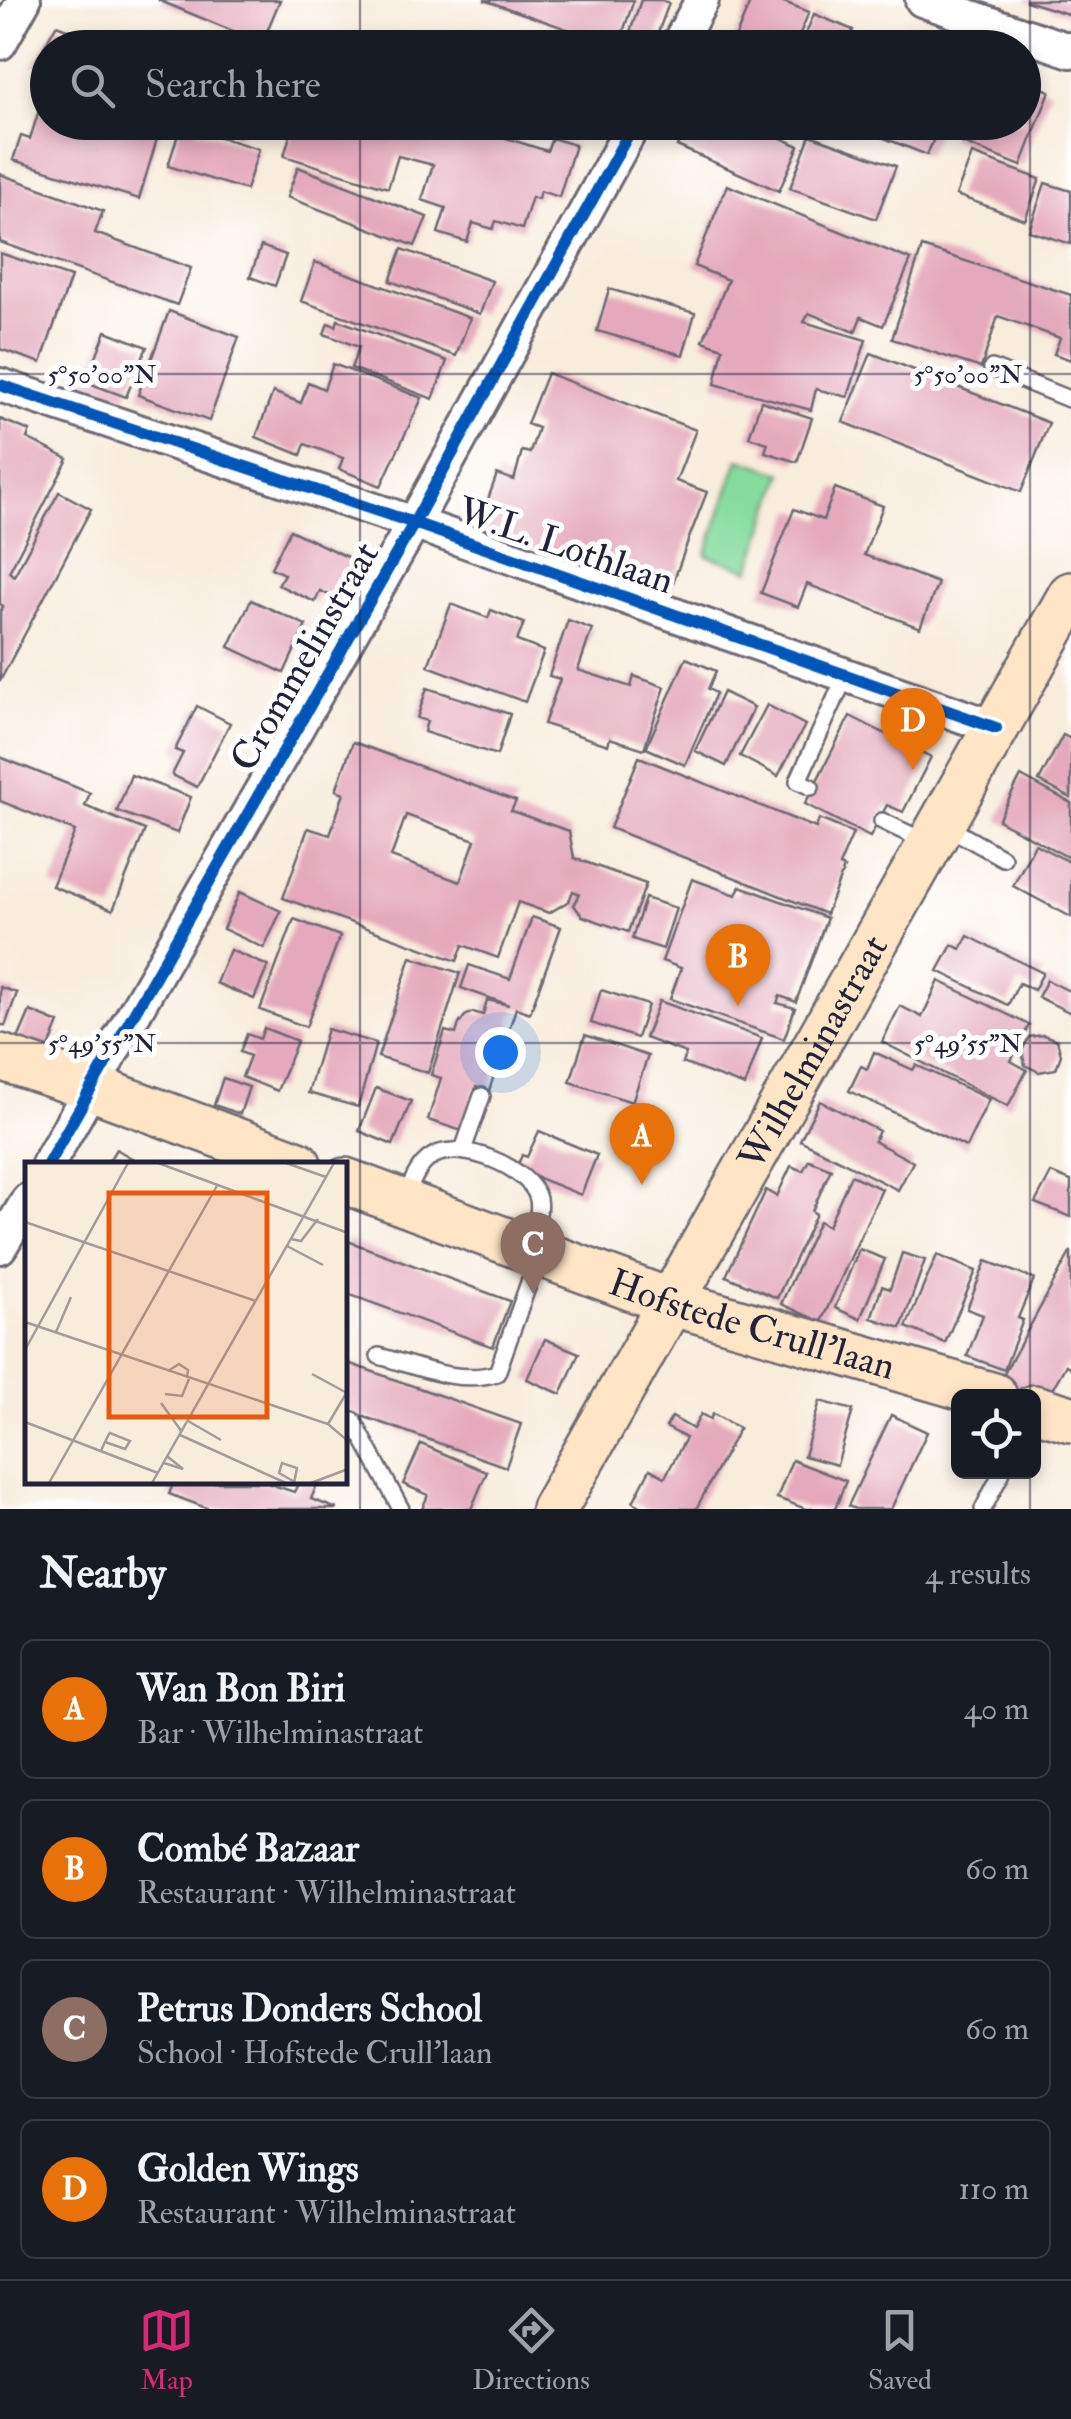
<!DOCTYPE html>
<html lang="en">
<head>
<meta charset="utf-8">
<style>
  :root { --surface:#171b24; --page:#242831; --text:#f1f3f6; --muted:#9ea1a6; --line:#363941; --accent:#db2777 }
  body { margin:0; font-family:"IM FELL Double Pica",serif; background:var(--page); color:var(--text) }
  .controls { position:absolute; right:30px; bottom:30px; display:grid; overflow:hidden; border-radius:15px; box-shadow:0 5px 15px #0003 }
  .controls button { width:90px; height:90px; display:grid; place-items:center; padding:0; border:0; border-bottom:2px solid var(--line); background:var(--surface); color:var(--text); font:50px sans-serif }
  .you { position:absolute; left:500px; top:1052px; width:35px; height:35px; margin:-25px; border:8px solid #fff; border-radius:50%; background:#1a73e8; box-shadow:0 0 0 15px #1a73e833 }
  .badge { display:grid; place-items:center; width:65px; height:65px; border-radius:50%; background:var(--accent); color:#fff; font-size:32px; font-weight:700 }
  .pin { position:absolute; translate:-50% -82px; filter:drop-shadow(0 2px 5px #0008) }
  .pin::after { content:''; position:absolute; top:52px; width:35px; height:30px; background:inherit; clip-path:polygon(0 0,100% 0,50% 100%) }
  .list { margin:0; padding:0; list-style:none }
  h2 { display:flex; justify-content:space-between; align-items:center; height:130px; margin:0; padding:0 40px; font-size:42px }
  h2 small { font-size:32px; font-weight:400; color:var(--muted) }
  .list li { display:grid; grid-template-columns:65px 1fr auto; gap:30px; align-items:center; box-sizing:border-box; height:140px; margin:0 20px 20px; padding:0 20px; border:2px solid var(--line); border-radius:15px }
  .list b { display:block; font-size:38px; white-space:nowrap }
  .list p { margin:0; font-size:32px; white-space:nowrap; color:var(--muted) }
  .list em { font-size:32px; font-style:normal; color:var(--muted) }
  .icon { flex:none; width:55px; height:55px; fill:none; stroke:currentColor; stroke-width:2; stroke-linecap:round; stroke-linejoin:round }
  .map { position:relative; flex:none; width:1071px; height:1509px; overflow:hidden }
  .search { position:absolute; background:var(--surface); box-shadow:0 5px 15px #0003; left:30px; right:30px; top:30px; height:110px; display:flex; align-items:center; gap:25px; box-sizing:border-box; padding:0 35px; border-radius:55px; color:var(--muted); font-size:38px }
  .sheet { height:770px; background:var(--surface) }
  nav { display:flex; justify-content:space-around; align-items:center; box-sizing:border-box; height:140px; border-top:2px solid var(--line); background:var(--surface); font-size:28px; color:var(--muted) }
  nav a { display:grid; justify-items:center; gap:5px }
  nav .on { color:var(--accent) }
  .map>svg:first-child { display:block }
</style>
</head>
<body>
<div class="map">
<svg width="1071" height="1509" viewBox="0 0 1071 1509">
  <rect width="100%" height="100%" fill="#fff"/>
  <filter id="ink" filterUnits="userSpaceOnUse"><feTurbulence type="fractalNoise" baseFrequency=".01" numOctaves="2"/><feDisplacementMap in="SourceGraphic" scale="20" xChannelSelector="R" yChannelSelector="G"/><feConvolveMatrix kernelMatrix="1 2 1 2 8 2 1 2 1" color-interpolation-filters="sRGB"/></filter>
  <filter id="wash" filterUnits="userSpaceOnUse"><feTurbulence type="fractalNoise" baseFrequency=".0048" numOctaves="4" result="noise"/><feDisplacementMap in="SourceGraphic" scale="40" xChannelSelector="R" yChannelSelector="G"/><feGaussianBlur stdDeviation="2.25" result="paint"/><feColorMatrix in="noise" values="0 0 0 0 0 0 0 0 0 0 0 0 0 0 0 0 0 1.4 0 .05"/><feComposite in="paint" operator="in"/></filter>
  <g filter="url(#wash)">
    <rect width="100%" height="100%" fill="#f8ecdb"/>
    <polygon fill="#85db9e" stroke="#547e6c" stroke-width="2.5" points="739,459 783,473 750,570 706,555"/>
    <g id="blocks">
      <g fill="#e4a9bc" fill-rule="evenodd">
        <polygon points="158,0 280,0 262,43"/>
        <polygon points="484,0 634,0 618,47"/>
        <polygon points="641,0 661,0 669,3 655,41 630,32"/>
        <polygon points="751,0 779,0 809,12 794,48 731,48"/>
        <polygon points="1026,0 1071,0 1071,15 1026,1"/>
        <polygon points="814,14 853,30 845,48 800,48"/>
        <polygon points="56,25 117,47 117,48 48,48 48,69 34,65"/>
        <polygon points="1024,81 1050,91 1021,166 950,138 956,122 1024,122"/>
        <polygon points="39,110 48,113 48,122 79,122 99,129 101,122 162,122 139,199 13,160 21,136 30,139"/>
        <polygon points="202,122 244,122 239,136"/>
        <polygon points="294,122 455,122 547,151 552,138 575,145 559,197 540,191 538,199 532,197 522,229 496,221 493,229 473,223 467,242 438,233 446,208 422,200 433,165 398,156 388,188 284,156"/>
        <polygon points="687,122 746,122 799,146 779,191 677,146"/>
        <polygon points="863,122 941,122 927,155 861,129"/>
        <polygon points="181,125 259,149 246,190 168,166"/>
        <polygon points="810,135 896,166 876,219 790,188"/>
        <polygon points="972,154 1040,179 1025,220 956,195"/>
        <polygon points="298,167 427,217 415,246 287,197"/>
        <polygon points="0,174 103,211 95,233 191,268 177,305 0,242"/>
        <polygon points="1045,183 1071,191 1071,244 1029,231"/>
        <polygon points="727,185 911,260 883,326 861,317 855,332 809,313 804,322 866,340 848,397 816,389 811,410 715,384 723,348 703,341 728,280 694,266"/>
        <polygon points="261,246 286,255 275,286 250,277"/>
        <polygon points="922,247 1071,295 1071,360 1054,354 1060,338 998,316 981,368 892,339"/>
        <polygon points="402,249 492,281 480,314 390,281"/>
        <polygon points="0,253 71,277 41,363 0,349"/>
        <polygon points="315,262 470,318 456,356 301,301"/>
        <polygon points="609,289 695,313 683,355 597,331"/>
        <polygon points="169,311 239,337 209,421 138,395"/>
        <polygon points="338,320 447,361 433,399 351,368 359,347 324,334 328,323 336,326"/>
        <polygon points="106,331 147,347 126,397 86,382"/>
        <polygon points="871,353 1049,423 1021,492 843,422"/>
        <polygon points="333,364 422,398 381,486 339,469 343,458 305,444 301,455 256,437 273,392 301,403 308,382 324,389"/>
        <polygon points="547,373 696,430 676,481 707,492 689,538 669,594 477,530 497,474 514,480 522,451 530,453 538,428 527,424"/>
        <polygon points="761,401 812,418 797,462 765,452 768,443 749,437"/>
        <polygon points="0,419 30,431 27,438 68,459 9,572 14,576 59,492 91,509 0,681 0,612 3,606 0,604"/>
        <polygon points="835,488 883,506 864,555 938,583 920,628 807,584 798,607 761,593 794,509 823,520"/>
        <polygon points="290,530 358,562 340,600 320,591 315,602 278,585 284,574 271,568"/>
        <polygon points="251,600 306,625 284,673 229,647"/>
        <polygon points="451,604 488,618 491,610 524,623 517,641 544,651 525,702 428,666"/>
        <polygon points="568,620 592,629 578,670 631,687 634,676 665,687 644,749 610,738 608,745 544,724 560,679 549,676"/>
        <polygon points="686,658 716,671 708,689 716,693 685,765 646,748"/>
        <polygon points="427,688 510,714 497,755 424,732 427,721 417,718"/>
        <polygon points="723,692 754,707 726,766 695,751"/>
        <polygon points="767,705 805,725 778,776 740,756"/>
        <polygon points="197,706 230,723 197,787 172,775 183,753 175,750"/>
        <polygon points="850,716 931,757 903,812 887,805 870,837 805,804"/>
        <polygon points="1063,735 1071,739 1071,798 1039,781"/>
        <path d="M353,742l163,59 -5,10 58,20 5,27 72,26 -18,48 -46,-16 -8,-11 5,-11 -6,-3 -4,10 -20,12 -31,-11 -20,56 -35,-13 -6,16 -174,-63 25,-70 22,7 14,-42 -8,-3zM406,815l69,25 -15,42 -69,-25z"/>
        <polygon points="0,757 90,793 85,806 145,830 113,910 52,886 75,831 0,801"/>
        <polygon points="639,757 816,828 819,819 853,833 839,866 844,868 826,914 610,828"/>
        <polygon points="131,775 191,797 177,833 117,811"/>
        <polygon points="1021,776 1071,803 1071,859 998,820"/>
        <polygon points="1035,844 1071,863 1071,917 1013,886"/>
        <polygon points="692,879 736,895 740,886 827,918 796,1002 780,996 777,1003 795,1008 784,1039 670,999 681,968 662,961"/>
        <polygon points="240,892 281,911 264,948 223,929"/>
        <polygon points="645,898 676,908 663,949 632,939"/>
        <polygon points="532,917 561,927 530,1013 516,1008 489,1091 476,1087 462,1131 428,1120 441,1078 431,1075 445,1031 456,1034 459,1024 465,1016 473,1012 483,1015 487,1000 509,1005 461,988 469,965 510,979"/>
        <polygon points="294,919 340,936 306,1027 260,1010"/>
        <polygon points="968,936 1043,973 1034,990 1019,983 1008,1005 938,971 952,945 961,949"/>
        <polygon points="230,950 268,966 254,999 216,983"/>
        <polygon points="411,957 460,973 428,1073 378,1057"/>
        <polygon points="1047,980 1071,992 1071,1013 1038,997"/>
        <polygon points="939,981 1029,1025 1011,1061 1027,1070 1008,1106 882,1042 900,1006 922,1017"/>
        <polygon points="0,987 17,993 5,1026 0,1024"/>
        <polygon points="601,990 648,1005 637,1038 591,1023"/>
        <polygon points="659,1001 762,1038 745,1086 682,1063 686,1053 645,1038"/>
        <polygon points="30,1011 59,1023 48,1050 18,1039"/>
        <polygon points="264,1028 297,1041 277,1091 242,1077 250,1056 240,1052 247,1034 260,1039"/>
        <polygon points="327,1029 376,1043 358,1107 308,1093"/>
        <polygon points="585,1035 648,1056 632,1102 570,1082"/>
        <polygon points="1043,1035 1057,1040 1061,1055 1056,1069 1039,1072 1025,1065 1022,1051 1029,1037"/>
        <polygon points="874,1052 913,1070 916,1065 989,1099 966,1147 849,1091 861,1066 867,1069"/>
        <polygon points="223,1078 249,1087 240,1114 214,1105"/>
        <polygon points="376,1088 411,1101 393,1145 359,1131"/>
        <polygon points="820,1101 879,1131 874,1141 913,1162 898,1190 800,1140"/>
        <polygon points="539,1131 597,1155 581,1195 516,1169 522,1155 527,1157"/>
        <polygon points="116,1149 142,1164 107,1164"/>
        <polygon points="809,1160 831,1169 812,1211 816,1214 777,1298 726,1276 766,1190 777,1196 791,1166 803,1171"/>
        <polygon points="1051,1173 1071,1181 1071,1217 1035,1203"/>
        <polygon points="851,1175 882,1189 821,1322 781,1304 819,1221 828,1226"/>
        <polygon points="345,1240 510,1301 493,1347 345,1293"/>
        <polygon points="859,1249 885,1259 860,1319 835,1308"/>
        <polygon points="1071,1251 1071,1368 1066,1365 1043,1405 999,1383"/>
        <polygon points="902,1253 925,1260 901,1328 871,1318 882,1286 890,1289"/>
        <polygon points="937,1255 976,1271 945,1343 906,1327"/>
        <polygon points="986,1261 1034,1279 1018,1318 1023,1320 1004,1370 967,1356 983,1315 967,1309"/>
        <polygon points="545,1339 579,1353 561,1394 527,1379"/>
        <polygon points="345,1362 521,1424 506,1467 345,1410"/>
        <polygon points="820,1401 853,1410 837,1465 804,1456"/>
        <polygon points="701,1414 710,1419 713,1414 739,1428 696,1509 646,1509 633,1502 650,1469 665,1477 686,1438 666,1427 672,1417 693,1429"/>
        <polygon points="891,1415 927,1432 891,1509 855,1509 848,1506"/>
        <polygon points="421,1444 487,1472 471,1509 422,1509 428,1495 403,1484"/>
        <polygon points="792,1460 846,1481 835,1509 806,1509 777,1498"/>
        <polygon points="174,1482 264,1482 294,1492 299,1482 318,1482 311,1499 337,1509 209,1509 169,1494"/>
      </g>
    </g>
  </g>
  <g filter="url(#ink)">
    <use href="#blocks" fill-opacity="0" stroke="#6d6973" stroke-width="2.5"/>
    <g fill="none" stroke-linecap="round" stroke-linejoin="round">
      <defs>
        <g id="lane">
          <polyline points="992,368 1071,400"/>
          <polyline points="811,787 798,781 846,675"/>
          <polyline points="882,821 928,843"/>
          <polyline points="946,826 1003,858"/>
          <polyline points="463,1150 482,1096"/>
          <path d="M404,1201c7,-16 13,-36 29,-45 27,-17 98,12 105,43 3,15 -5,32 -9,46"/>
          <path d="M379,1356c37,10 80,29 118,17l41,-116"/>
          <polyline points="353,1420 401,1509"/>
          <polyline points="983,1509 1002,1472"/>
        </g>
        <g id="street">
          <polyline points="922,0 1071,51"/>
          <polyline points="0,43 24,0"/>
          <polyline points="676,48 702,0"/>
          <polyline points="0,385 414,523 996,728"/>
          <polyline points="48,1164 414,523 635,122"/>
          <polyline points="0,1247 28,1200"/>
        </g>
        <g id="secondary">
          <polyline points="0,1057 93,1088 298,1164"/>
          <path id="s1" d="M345,1181l328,122 321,93"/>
          <polyline points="1034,1408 1071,1419"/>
          <path id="s2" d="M554,1509l517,-914"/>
        </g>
      </defs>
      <use href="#lane" stroke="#6d6973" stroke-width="20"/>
      <use href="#street" stroke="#6d6973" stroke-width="38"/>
      <use href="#secondary" stroke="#6d6973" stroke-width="50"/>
      <use href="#lane" stroke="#fff" stroke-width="15"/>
      <use href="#street" stroke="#fff" stroke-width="32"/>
      <use href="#secondary" stroke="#fde5c5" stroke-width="45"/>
      <defs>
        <g id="cycleway">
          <polyline points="0,385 414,523 996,728"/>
          <polyline points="48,1164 414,523 635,122"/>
        </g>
      </defs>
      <use href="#cycleway" stroke="#fff" stroke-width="19"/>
      <use href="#cycleway" stroke="#0057b8" stroke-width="12"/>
    </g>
  </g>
  <path fill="none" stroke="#22223b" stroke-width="2.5" stroke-opacity="0.45" d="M360,0v48M1030,0v1396M360,122v1387M0,374h1071M0,1043h1071M1030,1472v37"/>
  <g text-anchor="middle" stroke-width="10" stroke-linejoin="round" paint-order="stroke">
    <g font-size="38" fill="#22223b" stroke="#fff">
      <text transform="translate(566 545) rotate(19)" y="13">W.L. Lothlaan</text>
      <text transform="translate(304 656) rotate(-60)" y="13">Crommelinstraat</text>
      <text dy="13" stroke="none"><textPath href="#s2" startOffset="525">Wilhelminastraat</textPath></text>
      <text dy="13" stroke="none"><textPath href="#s1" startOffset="432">Hofstede Crull'laan</textPath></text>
    </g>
  </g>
  <g transform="translate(25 1162)">
    <rect width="322" height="322" fill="#f8ecdb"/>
    <path fill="none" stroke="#a29b9b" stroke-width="2.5" d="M133,1l190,70M261,1l40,14M0,60l231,79M266,77l10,2 17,-22M262,84l36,19M0,160l303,102 20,17M31,170l15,-35M0,188l103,-187M143,209l11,-7 9,6 -1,8M287,212l35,19M140,232l17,2 7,-17M136,241l21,29M163,259l33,19M0,260l133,51M303,262l19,-32M155,273l106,48M76,289l3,-7 5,-10 1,-1 20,8 -5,8 -20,-7M139,301l19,6 -15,-12M268,319l-14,-8 3,-10 15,5 -3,15M24,321l169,-299M127,321l182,-320M286,321l37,-14"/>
    <path fill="#e8590c" fill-opacity="0.15" stroke="#e8590c" stroke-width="5" d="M84,31h158v224h-158z"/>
    <rect width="322" height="322" fill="none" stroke="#22223b" stroke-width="5"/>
  </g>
  <g font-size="25" text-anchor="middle" fill="#22223b" stroke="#fff" stroke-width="10" stroke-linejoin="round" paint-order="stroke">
    <text x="102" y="383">5°50'00"N</text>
    <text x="968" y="383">5°50'00"N</text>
    <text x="102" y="1052">5°49'55"N</text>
    <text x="968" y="1052">5°49'55"N</text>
  </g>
</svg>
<div class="controls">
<button><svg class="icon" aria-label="locate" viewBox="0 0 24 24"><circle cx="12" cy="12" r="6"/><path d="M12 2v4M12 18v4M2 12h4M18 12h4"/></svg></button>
</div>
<div class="you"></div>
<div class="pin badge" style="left:642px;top:1185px;background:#e8710a">A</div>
<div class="pin badge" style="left:738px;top:1006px;background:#e8710a">B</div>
<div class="pin badge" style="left:533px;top:1294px;background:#8d6e63">C</div>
<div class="pin badge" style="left:913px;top:770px;background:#e8710a">D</div>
<div class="search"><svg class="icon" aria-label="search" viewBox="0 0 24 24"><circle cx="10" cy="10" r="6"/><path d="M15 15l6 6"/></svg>Search here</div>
</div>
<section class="sheet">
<h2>Nearby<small>4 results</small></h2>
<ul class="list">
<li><span class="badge" style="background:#e8710a">A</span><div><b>Wan Bon Biri</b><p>Bar · Wilhelminastraat</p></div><em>40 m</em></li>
<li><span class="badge" style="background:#e8710a">B</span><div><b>Combé Bazaar</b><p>Restaurant · Wilhelminastraat</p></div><em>60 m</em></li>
<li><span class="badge" style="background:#8d6e63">C</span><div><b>Petrus Donders School</b><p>School · Hofstede Crull'laan</p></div><em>60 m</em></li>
<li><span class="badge" style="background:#e8710a">D</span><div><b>Golden Wings</b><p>Restaurant · Wilhelminastraat</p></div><em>110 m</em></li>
</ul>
</section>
<nav>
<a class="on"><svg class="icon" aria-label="map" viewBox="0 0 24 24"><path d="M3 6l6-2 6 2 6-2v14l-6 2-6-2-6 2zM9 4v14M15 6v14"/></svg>Map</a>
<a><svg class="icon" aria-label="directions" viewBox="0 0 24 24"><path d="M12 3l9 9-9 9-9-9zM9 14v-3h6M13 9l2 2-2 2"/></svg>Directions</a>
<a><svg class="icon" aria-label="saved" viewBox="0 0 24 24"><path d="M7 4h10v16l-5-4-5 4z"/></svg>Saved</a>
</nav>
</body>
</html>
